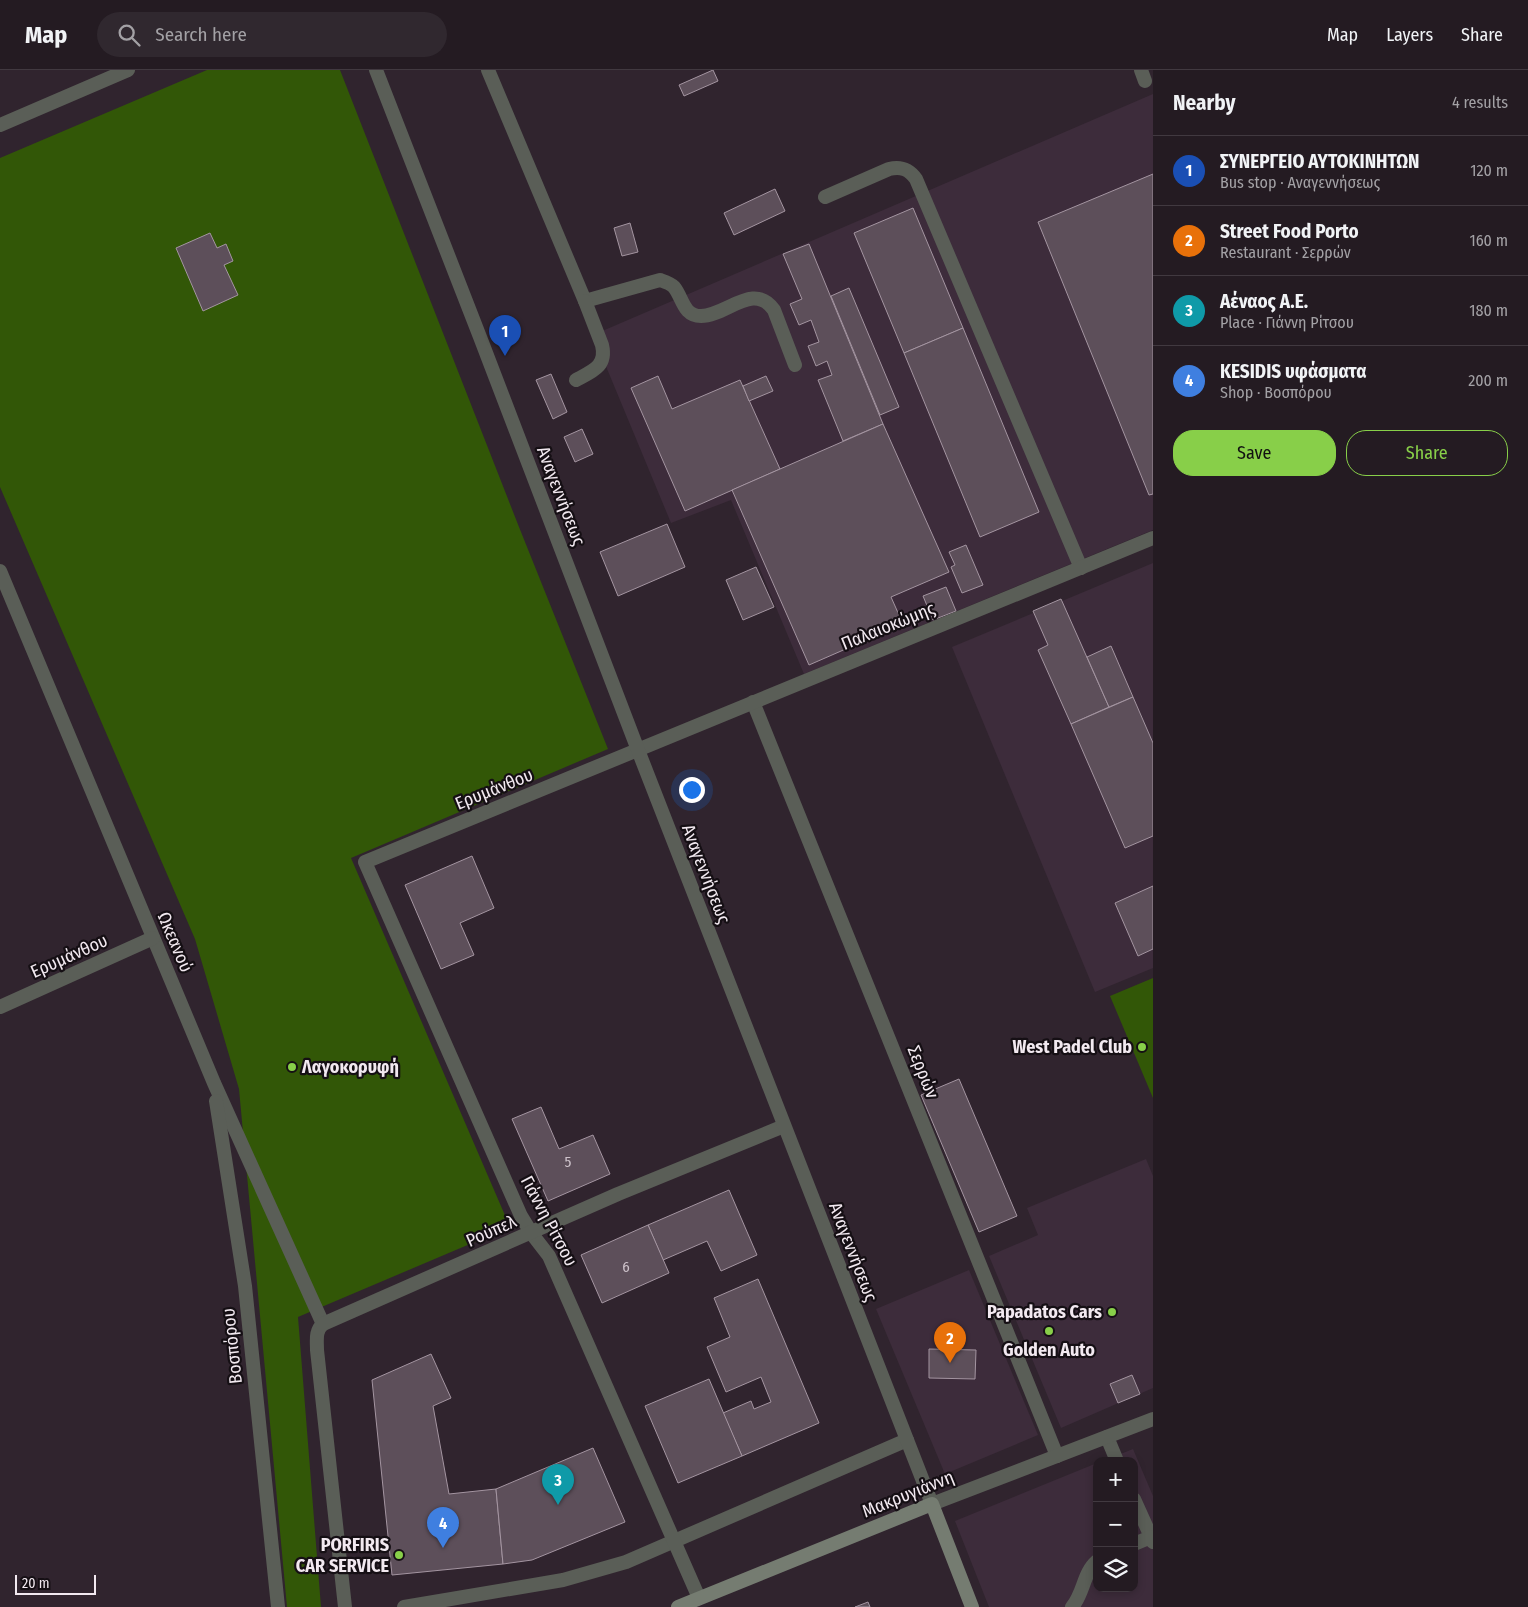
<!DOCTYPE html>
<html lang="en">
<head>
<meta charset="utf-8">
<style>
  :root { --surface:#241b22; --page:#30282f; --text:#f1f3f6; --muted:#a3a1a5; --line:#413940; --accent:#88cf49 }
  body { margin:0; font-family:"Fira Sans Condensed",sans-serif; background:var(--page); color:var(--text) }
  .controls { position:absolute; right:15px; bottom:15px; display:grid; overflow:hidden; border-radius:10px; box-shadow:0 2px 8px #0003 }
  .controls button { width:45px; height:45px; display:grid; place-items:center; padding:0; border:0; border-bottom:1px solid var(--line); background:var(--surface); color:var(--text); font:25px sans-serif }
  .scale { position:absolute; left:15px; bottom:12px; width:81px; box-sizing:border-box; padding-left:5px; border:2px solid #f2e9f0; border-top:0; font-size:14px; line-height:18px; white-space:nowrap; color:#f2e9f0; -webkit-text-stroke:4px #150f14; paint-order:stroke }
  .you { position:absolute; left:691px; top:719px; width:18px; height:18px; margin:-12px; border:4px solid #fff; border-radius:50%; background:#1a73e8; box-shadow:0 0 0 8px #1a73e833 }
  .badge { display:grid; place-items:center; width:32px; height:32px; border-radius:50%; background:var(--accent); color:#fff; font-size:16px; font-weight:700 }
  .pin { position:absolute; translate:-50% -41px; filter:drop-shadow(0 1px 2px #0008) }
  .pin::after { content:''; position:absolute; top:26px; width:18px; height:15px; background:inherit; clip-path:polygon(0 0,100% 0,50% 100%) }
  .list { margin:0; padding:0; list-style:none }
  h2 { display:flex; justify-content:space-between; align-items:center; height:65px; margin:0; padding:0 20px; font-size:21px }
  h2 small { font-size:16px; font-weight:400; color:var(--muted) }
  .list li { display:grid; grid-template-columns:32px 1fr auto; gap:15px; align-items:center; box-sizing:border-box; height:70px; padding:0 20px; border-top:1px solid var(--line) }
  .list b { display:block; font-size:19px; white-space:nowrap }
  .list p { margin:0; font-size:16px; white-space:nowrap; color:var(--muted) }
  .list em { font-size:16px; font-style:normal; color:var(--muted) }
  .actions { display:flex; gap:10px; padding:15px 20px }
  .actions a { flex:1; padding:11px 0; border:1px solid var(--accent); border-radius:20px; text-align:center; font-size:18px; color:var(--accent) }
  .actions .main { background:var(--accent); color:#111 }
  .icon { flex:none; width:28px; height:28px; fill:none; stroke:currentColor; stroke-width:2; stroke-linecap:round; stroke-linejoin:round }
  .map { position:relative; flex:none; width:1153px; height:1537px; overflow:hidden }
  header { display:flex; align-items:center; gap:30px; box-sizing:border-box; height:70px; padding:0 25px; background:var(--surface); border-bottom:1px solid var(--line) }
  header strong { font-size:24px }
  nav { display:flex; gap:28px; margin-inline-start:auto; font-size:18px }
  .search { width:350px; height:45px; background:var(--page); display:flex; align-items:center; gap:12px; box-sizing:border-box; padding:0 18px; border-radius:28px; color:var(--muted); font-size:19px }
  main { display:flex }
  aside { flex:1; background:var(--surface) }
  .map>svg:first-child { display:block }
</style>
</head>
<body>
<header>
<strong>Map</strong>
<div class="search"><svg class="icon" aria-label="search" viewBox="0 0 24 24"><circle cx="10" cy="10" r="6"/><path d="M15 15l6 6"/></svg>Search here</div>
<nav><a>Map</a><a>Layers</a><a>Share</a></nav>
</header>
<main>
<div class="map">
<svg width="1153" height="1537" viewBox="0 0 1153 1537">
  <rect width="100%" height="100%" fill="#30242e"/>
  <g fill="#3d2c3b">
    <polygon points="1153,24 1153,460 804,604 731,430 671,453 593,265"/>
    <polygon points="1153,493 1153,898 1095,922 952,577"/>
    <polygon points="1146,1089 1153,1106 1153,1318 1061,1358 989,1186 1038,1165 1027,1138"/>
    <polygon points="969,1200 1038,1365 945,1404 876,1239"/>
    <polygon points="1133,1379 1153,1426 1153,1537 989,1537 955,1451 1097,1393 1097,1518 1134,1518 1134,1391 1103,1391"/>
  </g>
  <g fill="#325707">
    <polygon points="207,0 340,0 519,457 608,679 351,788 510,1157 298,1247 321,1537 287,1537 239,1019 195,869 0,417 0,88"/>
    <polygon points="1153,908 1153,1028 1110,926"/>
  </g>
  <g fill="#5d4f5a" stroke="#a495a1">
    <polygon points="713,0 718,11 684,26 679,15"/>
    <polygon points="1153,104 1153,424 1149,425 1038,152"/>
    <polygon points="775,119 785,141 734,165 724,143"/>
    <polygon points="913,138 963,258 904,283 854,163"/>
    <polygon points="630,153 638,182 622,186 614,158"/>
    <polygon points="210,163 217,178 226,174 233,191 224,195 238,225 203,241 176,178"/>
    <polygon points="809,174 883,354 843,371 818,310 832,305 827,291 816,296 808,276 819,272 811,250 799,255 790,234 802,229 783,184"/>
    <polygon points="849,218 899,337 880,345 831,226"/>
    <polygon points="963,258 1039,442 980,467 904,283"/>
    <polygon points="551,304 567,342 553,349 536,310"/>
    <polygon points="658,306 672,339 740,310 780,399 685,441 631,318"/>
    <polygon points="766,306 773,321 749,331 743,316"/>
    <polygon points="883,354 949,502 891,527 903,554 809,595 732,420"/>
    <polygon points="582,359 593,384 575,392 564,367"/>
    <polygon points="667,454 685,497 618,526 600,482"/>
    <polygon points="966,475 983,515 962,523 951,497 955,495 949,482"/>
    <polygon points="756,497 774,537 743,550 726,510"/>
    <polygon points="946,517 956,541 933,550 923,526"/>
    <polygon points="1061,529 1109,637 1071,654 1038,580 1048,575 1033,541"/>
    <polygon points="1111,576 1133,627 1109,637 1087,587"/>
    <polygon points="1133,627 1153,673 1153,766 1125,778 1071,654"/>
    <polygon points="472,786 494,838 460,853 474,885 441,899 405,815"/>
    <polygon points="1153,816 1153,879 1138,886 1115,833"/>
    <polygon points="959,1009 1017,1146 979,1162 921,1025"/>
    <polygon points="541,1037 559,1079 593,1065 610,1104 548,1131 512,1049"/>
    <polygon points="729,1120 757,1185 721,1201 707,1171 663,1190 648,1155"/>
    <polygon points="648,1155 669,1203 602,1233 581,1185"/>
    <polygon points="758,1209 819,1353 742,1386 723,1343 751,1331 754,1339 771,1332 761,1307 726,1322 707,1277 730,1267 714,1228"/>
    <polygon points="929,1279 976,1280 975,1309 929,1308"/>
    <polygon points="431,1284 451,1328 433,1336 449,1424 496,1419 503,1494 392,1505 372,1310"/>
    <polygon points="1132,1305 1140,1324 1118,1333 1110,1314"/>
    <polygon points="709,1309 742,1386 678,1413 645,1336"/>
    <polygon points="593,1378 625,1452 532,1490 503,1494 496,1419"/>
    <polygon points="868,1532 870,1537 855,1537"/>
  </g>
  <g fill="none" stroke-linecap="round" stroke-linejoin="round">
    <g stroke="#5a5e57" stroke-width="14">
      <path d="M488,0l97,231 75,-21c6,2 10,3 14,7 9,11 9,29 27,29 25,0 53,-35 73,-6l21,55"/>
      <path d="M825,127l64,-28c12,-3 20,0 27,10l165,389"/>
      <path d="M576,310c17,-9 31,-14 26,-35l-17,-44"/>
      <polyline points="1107,1367 1117,1391"/>
      <polyline points="1134,1429 1151,1467"/>
      <polyline points="1134,1474 1151,1467 1153,1472"/>
      <polyline points="404,1537 563,1510 626,1492 907,1370"/>
      <path d="M1072,1537c12,-14 11,-34 25,-46"/>
    </g>
    <g stroke="#5a5e57" stroke-width="14">
      <polyline points="1141,0 1145,11"/>
      <polyline points="0,501 214,1013 323,1254"/>
      <polyline points="753,632 1057,1386"/>
      <polyline points="0,937 153,868"/>
      <polyline points="216,1031 245,1216 278,1537"/>
      <polyline points="699,1528 549,1186 532,1164 521,1146 365,792 1153,468"/>
      <path d="M345,1537l-28,-257c0,-10 -2,-19 6,-26l295,-130 166,-68"/>
    </g>
    <g stroke="#5a5e57" stroke-width="14">
      <polyline points="376,0 480,267 638,680 932,1434 1153,1349"/>
      <polyline points="0,55 128,0"/>
    </g>
    <polyline stroke="#757c71" stroke-width="14" points="678,1537 932,1434 972,1537"/>
  </g>
  <g fill="#88cf49" stroke="#150f14" stroke-width="2">
    <circle cx="1142" cy="977" r="5"/>
    <circle cx="292" cy="997" r="5"/>
    <circle cx="1112" cy="1242" r="5"/>
    <circle cx="1049" cy="1261" r="5"/>
    <circle cx="399" cy="1485" r="5"/>
  </g>
  <g text-anchor="middle" stroke-width="4.5" stroke-linejoin="round" paint-order="stroke">
    <g font-size="15" fill="#cdc2ca">
      <text x="568" y="1097">5</text>
      <text x="626" y="1202">6</text>
    </g>
    <g font-size="18" fill="#f2e9f0" stroke="#150f14">
      <text transform="translate(561 426) rotate(69)" y="6">Αναγεννήσεως</text>
      <text transform="translate(888 556) rotate(-22)" y="6">Παλαιοκώμης</text>
      <text transform="translate(494 719) rotate(-22)" y="6">Ερυμάνθου</text>
      <text transform="translate(706 804) rotate(69)" y="6">Αναγεννήσεως</text>
      <text transform="translate(175 872) rotate(67)" y="6">Ωκεανού</text>
      <text transform="translate(69 886) rotate(-24)" y="6">Ερυμάνθου</text>
      <text transform="translate(923 1002) rotate(68)" y="6">Σερρών</text>
      <text transform="translate(549 1151) rotate(62)" y="6">Γιάννη Ρίτσου</text>
      <text transform="translate(491 1161) rotate(-24)" y="6">Ρούπελ</text>
      <text transform="translate(853 1182) rotate(69)" y="6">Αναγεννήσεως</text>
      <text transform="translate(232 1276) rotate(-96)" y="6">Βοσπόρου</text>
      <text transform="translate(908 1424) rotate(-22)" y="6">Μακρυγιάννη</text>
    </g>
    <g font-size="18" font-weight="bold" fill="#f2e9f0" stroke="#150f14" text-anchor="end">
      <text x="1132" y="983">West Padel Club</text>
      <text x="302" y="1003" text-anchor="start">Λαγοκορυφή</text>
      <text x="1102" y="1248">Papadatos Cars</text>
      <text x="1049" y="1286" text-anchor="middle">Golden Auto</text>
      <text x="389" y="1481">PORFIRIS<tspan x="389" dy="21">CAR SERVICE</tspan></text>
    </g>
  </g>
</svg>
<div class="controls">
<button>+</button>
<button>−</button>
<button><svg class="icon" aria-label="layers" viewBox="0 0 24 24"><path d="M12 4l9 5-9 5-9-5zM3 14l9 5 9-5"/></svg></button>
</div>
<div class="scale">20 m</div>
<div class="you"></div>
<div class="pin badge" style="left:505px;top:286px;background:#1a4fb4">1</div>
<div class="pin badge" style="left:950px;top:1293px;background:#e8710a">2</div>
<div class="pin badge" style="left:558px;top:1435px;background:#0f9aa8">3</div>
<div class="pin badge" style="left:443px;top:1478px;background:#3f7fe0">4</div>
</div>
<aside>
<h2>Nearby<small>4 results</small></h2>
<ul class="list">
<li><span class="badge" style="background:#1a4fb4">1</span><div><b>ΣΥΝΕΡΓΕΙΟ ΑΥΤΟΚΙΝΗΤΩΝ</b><p>Bus stop · Αναγεννήσεως</p></div><em>120 m</em></li>
<li><span class="badge" style="background:#e8710a">2</span><div><b>Street Food Porto</b><p>Restaurant · Σερρών</p></div><em>160 m</em></li>
<li><span class="badge" style="background:#0f9aa8">3</span><div><b>Αέναος Α.Ε.</b><p>Place · Γιάννη Ρίτσου</p></div><em>180 m</em></li>
<li><span class="badge" style="background:#3f7fe0">4</span><div><b>KESIDIS υφάσματα</b><p>Shop · Βοσπόρου</p></div><em>200 m</em></li>
</ul>
<div class="actions"><a class="main">Save</a><a>Share</a></div>
</aside>
</main>
</body>
</html>
